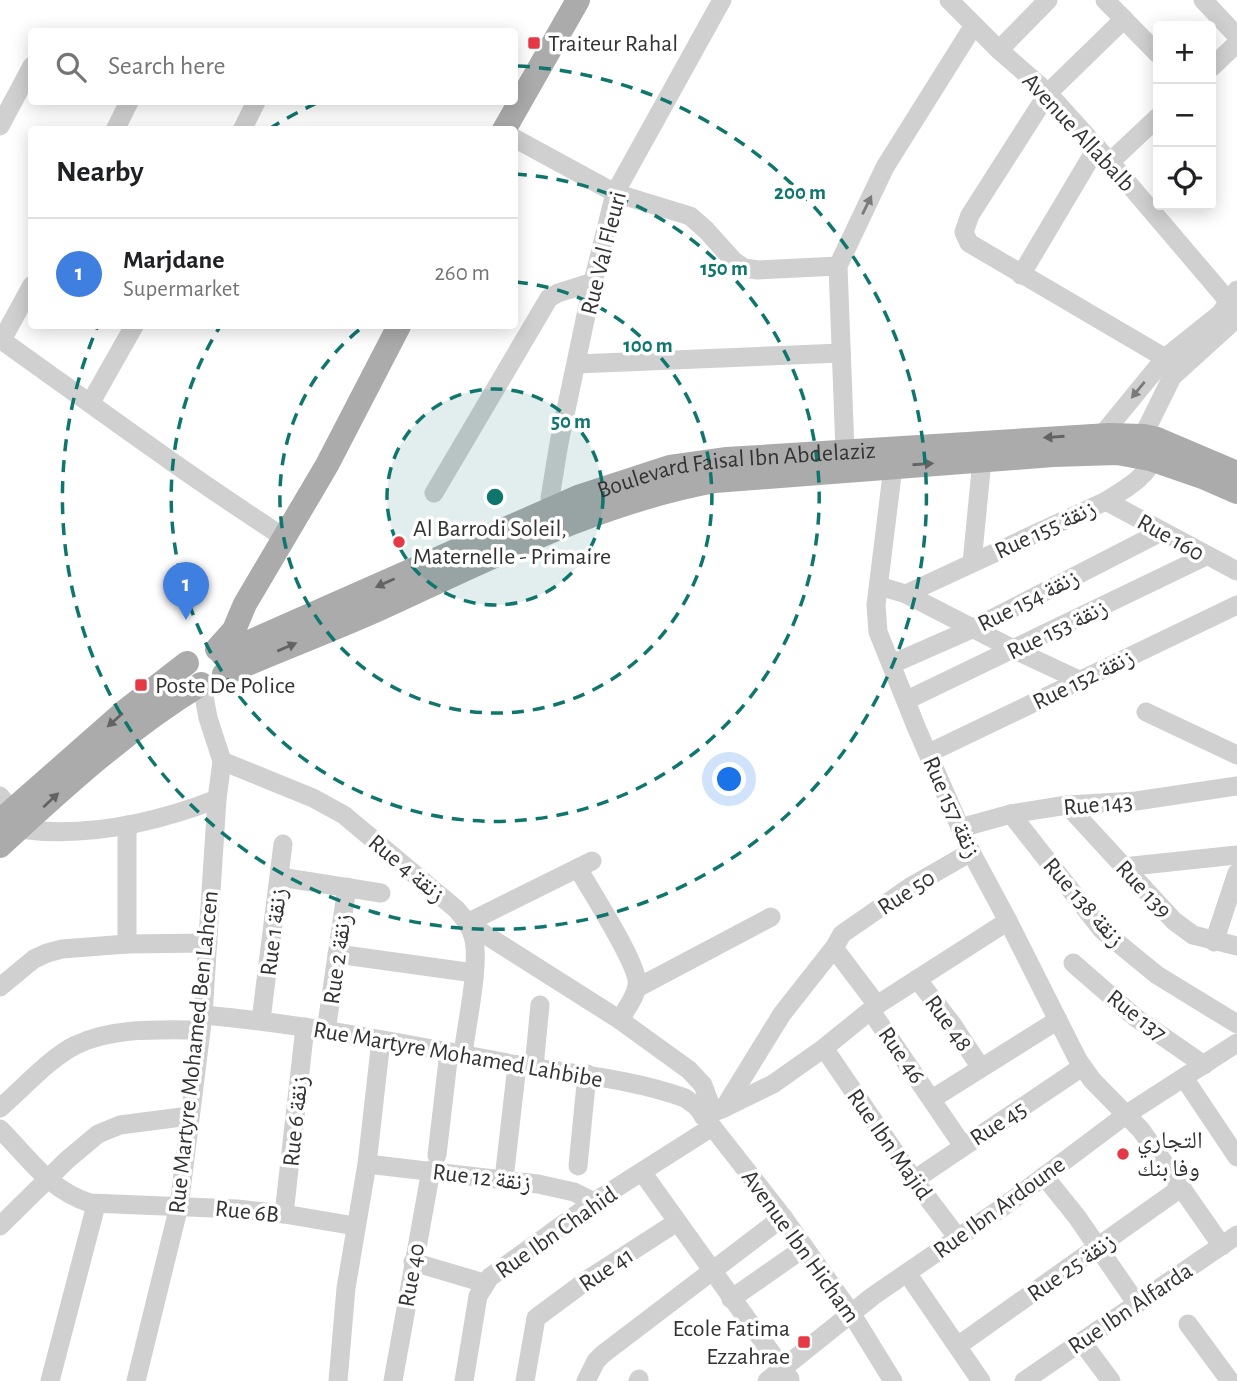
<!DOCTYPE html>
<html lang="en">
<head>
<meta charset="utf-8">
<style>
  :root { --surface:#fff; --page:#f6f6f6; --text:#202124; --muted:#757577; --line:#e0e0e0; --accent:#e63946 }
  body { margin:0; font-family:"Alegreya Sans","Noto Naskh Arabic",sans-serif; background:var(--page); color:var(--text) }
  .controls { position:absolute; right:21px; top:21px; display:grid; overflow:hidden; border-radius:7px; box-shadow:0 4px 18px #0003 }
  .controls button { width:63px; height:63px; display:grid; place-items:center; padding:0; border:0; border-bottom:2px solid var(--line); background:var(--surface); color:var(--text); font:35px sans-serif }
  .you { position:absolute; left:730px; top:780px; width:24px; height:24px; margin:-18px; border:5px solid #fff; border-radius:50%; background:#1a73e8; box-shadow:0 0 0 10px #1a73e833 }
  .badge { display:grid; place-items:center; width:46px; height:46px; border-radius:50%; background:var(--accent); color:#fff; font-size:23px; font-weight:700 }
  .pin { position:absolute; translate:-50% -58px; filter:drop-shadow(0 2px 4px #0008) }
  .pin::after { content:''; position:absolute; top:37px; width:24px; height:21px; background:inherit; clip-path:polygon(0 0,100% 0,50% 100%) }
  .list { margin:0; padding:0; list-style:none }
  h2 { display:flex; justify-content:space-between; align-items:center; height:91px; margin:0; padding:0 28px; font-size:30px }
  h2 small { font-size:23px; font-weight:400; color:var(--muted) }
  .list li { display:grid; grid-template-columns:46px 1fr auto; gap:21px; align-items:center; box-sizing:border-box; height:112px; padding:0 28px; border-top:2px solid var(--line) }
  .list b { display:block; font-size:26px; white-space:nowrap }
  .list p { margin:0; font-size:23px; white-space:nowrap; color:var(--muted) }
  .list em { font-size:23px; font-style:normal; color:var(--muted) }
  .icon { flex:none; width:38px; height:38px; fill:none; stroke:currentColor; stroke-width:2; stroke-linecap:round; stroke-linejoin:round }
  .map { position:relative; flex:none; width:1237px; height:1381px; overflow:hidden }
  .search { position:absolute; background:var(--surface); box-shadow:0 4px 18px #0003; left:28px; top:28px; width:490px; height:77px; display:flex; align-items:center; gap:18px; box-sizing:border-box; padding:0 24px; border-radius:7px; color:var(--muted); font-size:26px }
  .panel { position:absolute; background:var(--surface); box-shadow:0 4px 18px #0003; left:28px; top:126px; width:490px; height:203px; border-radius:7px }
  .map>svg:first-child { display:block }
</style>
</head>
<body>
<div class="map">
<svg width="1237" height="1381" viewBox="0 0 1237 1381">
  <rect width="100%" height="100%" fill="#fff"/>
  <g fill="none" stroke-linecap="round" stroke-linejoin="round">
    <g stroke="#d0d0d0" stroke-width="19">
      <polyline points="949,0 999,50 1048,93 1110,162 1230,303"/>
      <polyline points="1105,0 1158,54"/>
      <polyline points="1203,0 1237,36"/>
      <polyline points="1124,19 1048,93 970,215 964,232 969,243 1165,358"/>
      <polyline points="999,50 1048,0"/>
      <polyline points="1211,68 1237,43"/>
      <polyline points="0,126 32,66"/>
      <polyline points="115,130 129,102"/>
      <polyline points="242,130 256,102"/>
      <polyline points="514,138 615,193 690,216 706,230 734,261 744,268 758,270 838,266"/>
      <polyline points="1110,162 1158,117"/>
      <polyline points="1021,275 1097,147"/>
      <path d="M0,339c94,67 187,136 285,199"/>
      <polyline points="2,340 32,285"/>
      <polyline points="577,364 841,353"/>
      <polyline points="91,402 134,326"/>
      <polyline points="1102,435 1165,358 1220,314 1237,290"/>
      <polyline points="1137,448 1172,377 1237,318"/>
      <polyline points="844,463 845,451 838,266 885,167 974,25"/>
      <polyline points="893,467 876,605 878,632 917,729 971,852 1008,921 1078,1060 1092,1080 1141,1130 1222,1246"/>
      <polyline points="434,493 549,298 558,293 593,282"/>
      <polyline points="1106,501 1237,571"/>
      <polyline points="553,521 550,498 559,443 593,282 615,193 722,0"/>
      <polyline points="972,563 982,460"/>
      <polyline points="879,586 906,594 1015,650 1079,680"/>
      <path d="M906,594l200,-93c23,-14 42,-25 53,-51"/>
      <polyline points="892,664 974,628 1161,532"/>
      <polyline points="907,700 1206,556"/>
      <polyline points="1146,712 1237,755"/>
      <polyline points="929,753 1237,605"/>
      <path d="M222,761l91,37 31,17 112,94c7,8 14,16 17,27 8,25 -7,90 -10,119"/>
      <polyline points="0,796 11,810"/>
      <polyline points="1067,805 1174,921 1193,935 1237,946"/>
      <polyline points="1011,814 1102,930 1157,975 1237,1024"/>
      <polyline points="960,828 1011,814 1067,805 1136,801 1237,786"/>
      <path d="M19,829c66,9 136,-6 198,-30"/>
      <polyline points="1123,867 1237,855"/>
      <path d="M578,868c11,21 62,98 59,117 -1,12 -12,25 -17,35"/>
      <polyline points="280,877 381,893"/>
      <polyline points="467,923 620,1020 689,1070 703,1085 713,1112"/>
      <polyline points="467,923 592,861"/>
      <polyline points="1214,942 1237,873"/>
      <polyline points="127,944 127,825"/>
      <polyline points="834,948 877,1005"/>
      <polyline points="337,954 474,973"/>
      <polyline points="1073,963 1136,1018 1204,1065"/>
      <polyline points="917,979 952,1024 981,1068"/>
      <polyline points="0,987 34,959 47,953 62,949 127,944 208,943"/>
      <polyline points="637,988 771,917"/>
      <polyline points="871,1011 963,1146"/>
      <path d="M203,1015c104,9 207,30 310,49 57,10 117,14 172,34l11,8 87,111 68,96 42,68"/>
      <polyline points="261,1020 283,844"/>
      <polyline points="326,1031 347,887"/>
      <polyline points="824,1048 914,1180 958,1238"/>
      <polyline points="534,1067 540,1005"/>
      <polyline points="1184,1078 1237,1157"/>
      <polyline points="932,1099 1058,1020"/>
      <path d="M0,1108c21,-18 52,-52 76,-63 37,-18 84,-15 124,-15"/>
      <polyline points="724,1108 773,1084 824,1048 877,1005 1008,921"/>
      <polyline points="703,1116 724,1108 782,1014 834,948 842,934 910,887 971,852"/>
      <path d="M0,1129c29,29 49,61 90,74l147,6 47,5 71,12"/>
      <polyline points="437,1155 449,1052"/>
      <polyline points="367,1164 538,1184 574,1192 594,1202"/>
      <polyline points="578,1166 587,1074"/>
      <polyline points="642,1172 790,1379"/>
      <polyline points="1044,1176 1077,1217 1137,1304"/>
      <polyline points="504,1179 517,1065"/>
      <polyline points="914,1180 1082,1067"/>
      <polyline points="284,1214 305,1027"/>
      <polyline points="0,1226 67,1160 98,1134 120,1125 189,1116"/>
      <polyline points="413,1262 484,1283"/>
      <polyline points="907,1273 981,1381"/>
      <polyline points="731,1299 804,1248"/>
      <polyline points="1188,1324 1230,1381"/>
      <polyline points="1082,1342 1111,1381"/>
      <polyline points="959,1345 1182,1187"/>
      <polyline points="50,1381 96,1205"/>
      <polyline points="136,1381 179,1206 203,1015 217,799 222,761 208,718 204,696 206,685"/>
      <polyline points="338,1381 346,1288 367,1164 381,1040"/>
      <polyline points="393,1381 431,1170"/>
      <polyline points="464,1381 478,1296 490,1277 594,1202 712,1127"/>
      <polyline points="525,1381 536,1318 590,1278 677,1222"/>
      <polyline points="586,1381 596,1361 603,1354 783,1217"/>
      <polyline points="638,1381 639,1379"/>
      <polyline points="767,1381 873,1296 1003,1207 1127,1114 1237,1043"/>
      <polyline points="1024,1381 1237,1235"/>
    </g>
    <g stroke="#ababab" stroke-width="24">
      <polyline points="504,130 578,0"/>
      <polyline points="217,649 234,630 245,604 327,465 399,326"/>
      <path id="s1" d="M222,654l356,-157 92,-30 57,-8 382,-24 35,1 13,3 80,34"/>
      <path d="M224,674c51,-22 103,-42 153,-64 110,-50 218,-107 338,-129l338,-26 64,-2 33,6 55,19 32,14"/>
      <polyline points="0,821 125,711 187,663"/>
      <path d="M0,846c64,-59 126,-116 201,-162"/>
    </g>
  </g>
  <defs><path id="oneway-solid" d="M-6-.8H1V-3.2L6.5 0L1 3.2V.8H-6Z" transform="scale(1.75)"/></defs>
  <g fill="#7a7a7a">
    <use href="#oneway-solid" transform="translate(867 205) rotate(-64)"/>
    <use href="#oneway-solid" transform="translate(1138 390) rotate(129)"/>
  </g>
  <g fill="#636363">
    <use href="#oneway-solid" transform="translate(1054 437) rotate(176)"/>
    <use href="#oneway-solid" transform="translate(923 464) rotate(-4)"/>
    <use href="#oneway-solid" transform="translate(385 583) rotate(156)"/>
    <use href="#oneway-solid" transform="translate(287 647) rotate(-23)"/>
    <use href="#oneway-solid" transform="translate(115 720) rotate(138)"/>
    <use href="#oneway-solid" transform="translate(51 800) rotate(-43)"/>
  </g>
  <circle cx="495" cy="497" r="108" fill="#0f766e" fill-opacity=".12"/>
  <g fill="none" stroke="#0f766e" stroke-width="3.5" stroke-dasharray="12 9">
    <circle cx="495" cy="497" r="108"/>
    <path d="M516 282A216 216 0 1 1 364 326"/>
    <path d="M515 174A324 324 0 1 1 219 328"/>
    <path d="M269 129A432 432 0 0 1 319 102M518 66A432 432 0 1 1 97 328"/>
  </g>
  <g fill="#e63946" stroke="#fff" stroke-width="2.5">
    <rect x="527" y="36" width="14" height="14" rx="3.5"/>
    <circle cx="399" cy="542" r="7"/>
    <rect x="134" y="678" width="14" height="14" rx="3.5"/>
    <circle cx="1123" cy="1154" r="7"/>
    <rect x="797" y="1335" width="14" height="14" rx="3.5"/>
  </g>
  <g text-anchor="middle" stroke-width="7" stroke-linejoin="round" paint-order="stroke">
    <g font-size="24" fill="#333" stroke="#fff" text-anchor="start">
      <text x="548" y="51">Traiteur Rahal</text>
      <text x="413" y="536">Al Barrodi Soleil,<tspan x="413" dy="28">Maternelle - Primaire</tspan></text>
      <text x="155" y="693">Poste De Police</text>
      <text x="1137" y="1148">التجاري<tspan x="1137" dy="28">وفا بنك</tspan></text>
      <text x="790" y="1336" text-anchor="end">Ecole Fatima<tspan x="790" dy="28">Ezzahrae</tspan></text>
    </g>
    <g font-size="24" fill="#333" stroke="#fff">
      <text transform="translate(1079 132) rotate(47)" y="8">Avenue Allabalb</text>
      <text transform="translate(603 253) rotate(-76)" y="8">Rue Val Fleuri</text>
      <text dy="8" stroke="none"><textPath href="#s1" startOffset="551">Boulevard Faisal Ibn Abdelaziz</textPath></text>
      <text transform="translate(1045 529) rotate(-25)" y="8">Rue 155 زنقة</text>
      <text transform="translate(1171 537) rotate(29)" y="8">Rue 160</text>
      <text transform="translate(1028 600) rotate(-27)" y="8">Rue 154 زنقة</text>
      <text transform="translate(1057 629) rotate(-26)" y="8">Rue 153 زنقة</text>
      <text transform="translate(1083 679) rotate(-26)" y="8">Rue 152 زنقة</text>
      <text transform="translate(1098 804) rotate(-5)" y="8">Rue 143</text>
      <text transform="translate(952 807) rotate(66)" y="8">Rue 157 زنقة</text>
      <text transform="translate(407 868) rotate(40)" y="8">Rue 4 زنقة</text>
      <text transform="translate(1144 889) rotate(47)" y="8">Rue 139</text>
      <text transform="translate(906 892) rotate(-33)" y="8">Rue 50</text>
      <text transform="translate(1084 902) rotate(49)" y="8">Rue 138 زنقة</text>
      <text transform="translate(273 932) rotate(-83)" y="8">Rue 1 زنقة</text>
      <text transform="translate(337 959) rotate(-82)" y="8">Rue 2 زنقة</text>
      <text transform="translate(1137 1015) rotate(38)" y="8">Rue 137</text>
      <text transform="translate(949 1023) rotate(54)" y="8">Rue 48</text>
      <text transform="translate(193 1052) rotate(-84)" y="8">Rue Martyre Mohamed Ben Lahcen</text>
      <text transform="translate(458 1054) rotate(10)" y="8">Rue Martyre Mohamed Lahbibe</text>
      <text transform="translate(902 1055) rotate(55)" y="8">Rue 46</text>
      <text transform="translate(295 1121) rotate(-84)" y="8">Rue 6 زنقة</text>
      <text transform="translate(998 1123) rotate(-33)" y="8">Rue 45</text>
      <text transform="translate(890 1144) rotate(55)" y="8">Rue Ibn Majid</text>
      <text transform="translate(482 1177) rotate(7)" y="8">Rue 12 زنقة</text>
      <text transform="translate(999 1207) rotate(-36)" y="8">Rue Ibn Ardoune</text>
      <text transform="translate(247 1211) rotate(6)" y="8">Rue 6B</text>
      <text transform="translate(556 1232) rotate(-35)" y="8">Rue Ibn Chahid</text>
      <text transform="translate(801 1246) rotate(54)" y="8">Avenue Ibn Hicham</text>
      <text transform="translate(1071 1267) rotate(-35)" y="8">Rue 25 زنقة</text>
      <text transform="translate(606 1269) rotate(-34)" y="8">Rue 41</text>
      <text transform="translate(411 1275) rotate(-80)" y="8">Rue 40</text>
      <text transform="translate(1130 1308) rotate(-34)" y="8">Rue Ibn Alfarda</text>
    </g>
  </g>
  <circle cx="495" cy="497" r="10" fill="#0f766e" stroke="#fff" stroke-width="3.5"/>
  <g font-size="21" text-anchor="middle" font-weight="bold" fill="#0f766e" stroke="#fff" stroke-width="7" stroke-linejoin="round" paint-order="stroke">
    <text x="800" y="199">200 m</text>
    <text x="724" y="275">150 m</text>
    <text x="648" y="352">100 m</text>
    <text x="571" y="428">50 m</text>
  </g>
</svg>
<div class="controls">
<button>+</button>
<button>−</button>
<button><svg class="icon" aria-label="locate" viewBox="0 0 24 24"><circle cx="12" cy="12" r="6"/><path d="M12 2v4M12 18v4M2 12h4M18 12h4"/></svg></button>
</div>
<div class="you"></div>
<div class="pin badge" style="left:186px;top:620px;background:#3f7fe0">1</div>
<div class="search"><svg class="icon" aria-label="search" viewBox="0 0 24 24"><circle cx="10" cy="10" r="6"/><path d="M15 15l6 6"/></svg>Search here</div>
<section class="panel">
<h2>Nearby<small></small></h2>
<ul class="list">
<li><span class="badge" style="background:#3f7fe0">1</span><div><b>Marjdane</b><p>Supermarket</p></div><em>260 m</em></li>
</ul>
</section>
</div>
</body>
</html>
